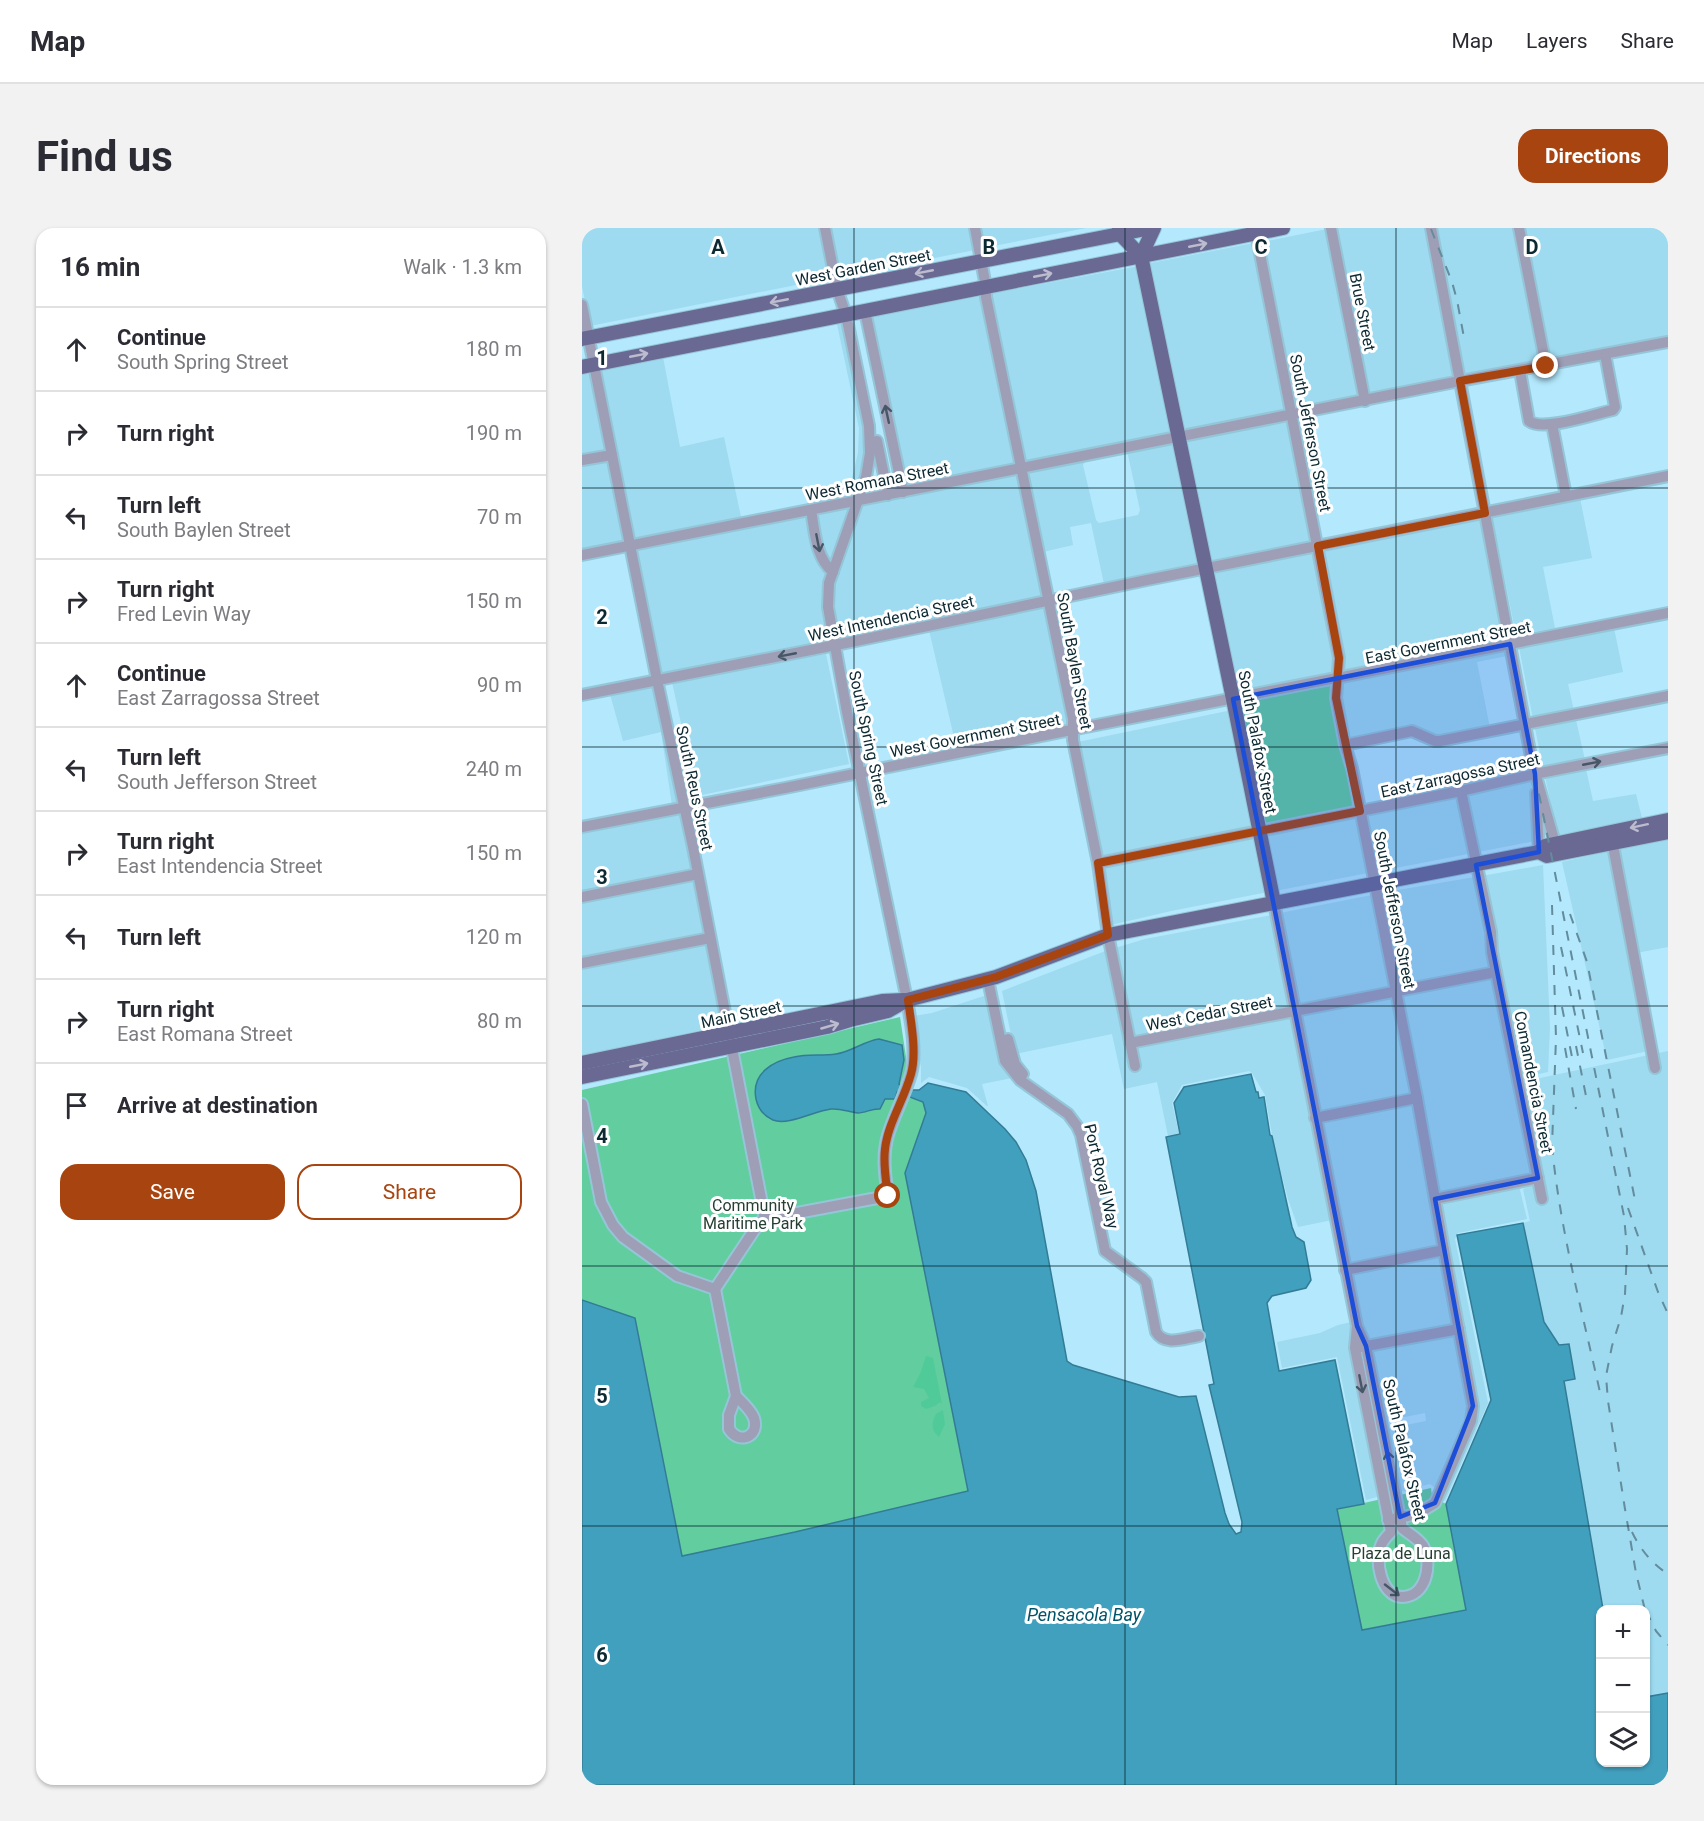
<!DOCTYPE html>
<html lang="en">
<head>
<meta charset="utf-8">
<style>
  :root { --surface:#fff; --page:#f2f2f3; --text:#2b2b33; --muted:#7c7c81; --line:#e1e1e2; --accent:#a8440f }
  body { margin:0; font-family:Roboto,sans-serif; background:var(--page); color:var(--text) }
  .controls { position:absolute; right:18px; bottom:18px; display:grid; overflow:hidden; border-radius:12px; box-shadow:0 2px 4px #0004 }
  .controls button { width:54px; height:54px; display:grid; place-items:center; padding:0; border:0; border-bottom:2px solid var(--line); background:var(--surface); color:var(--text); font:30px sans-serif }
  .stop { position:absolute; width:18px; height:18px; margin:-14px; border:4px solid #a8440f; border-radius:50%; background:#fff }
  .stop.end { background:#a8440f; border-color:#fff; box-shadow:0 2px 6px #0008 }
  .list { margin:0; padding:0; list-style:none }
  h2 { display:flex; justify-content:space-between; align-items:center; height:78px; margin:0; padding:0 24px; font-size:26px }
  h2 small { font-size:20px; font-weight:400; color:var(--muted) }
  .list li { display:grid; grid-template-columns:39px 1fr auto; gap:18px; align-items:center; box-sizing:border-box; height:84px; padding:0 24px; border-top:2px solid var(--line) }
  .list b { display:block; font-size:22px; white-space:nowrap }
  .list p { margin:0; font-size:20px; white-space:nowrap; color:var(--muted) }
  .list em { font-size:20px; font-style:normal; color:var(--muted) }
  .actions { display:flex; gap:12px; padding:18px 24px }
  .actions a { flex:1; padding:14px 0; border:2px solid var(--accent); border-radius:18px; text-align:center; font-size:21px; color:var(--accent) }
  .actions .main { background:var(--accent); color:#fff }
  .icon { flex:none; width:33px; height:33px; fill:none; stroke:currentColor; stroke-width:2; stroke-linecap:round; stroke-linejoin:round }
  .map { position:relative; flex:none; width:1086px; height:1557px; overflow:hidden; border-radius:18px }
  header { display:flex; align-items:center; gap:36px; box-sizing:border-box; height:84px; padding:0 30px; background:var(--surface); border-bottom:2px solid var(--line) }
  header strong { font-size:28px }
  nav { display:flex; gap:33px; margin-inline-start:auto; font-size:21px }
  .intro { display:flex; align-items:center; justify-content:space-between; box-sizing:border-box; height:144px; padding:0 36px }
  h1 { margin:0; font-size:42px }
  .button { padding:15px 27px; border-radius:18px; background:var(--accent); color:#fff; font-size:21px; font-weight:700 }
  main { display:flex; gap:36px; padding:0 36px }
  aside { flex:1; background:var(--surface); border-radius:18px; box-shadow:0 2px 4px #0004 }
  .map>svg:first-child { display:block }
</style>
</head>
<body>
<header>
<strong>Map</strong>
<nav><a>Map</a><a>Layers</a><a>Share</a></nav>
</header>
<div class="intro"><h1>Find us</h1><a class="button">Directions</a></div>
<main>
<aside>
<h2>16 min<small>Walk · 1.3 km</small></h2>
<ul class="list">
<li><svg class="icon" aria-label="ahead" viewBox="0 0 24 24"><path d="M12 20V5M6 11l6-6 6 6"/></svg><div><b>Continue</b><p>South Spring Street</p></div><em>180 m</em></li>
<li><svg class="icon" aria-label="right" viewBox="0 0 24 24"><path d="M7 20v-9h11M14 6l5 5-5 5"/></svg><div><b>Turn right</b></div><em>190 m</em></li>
<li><svg class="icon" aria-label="left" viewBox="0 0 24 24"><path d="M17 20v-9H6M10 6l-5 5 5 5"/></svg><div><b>Turn left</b><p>South Baylen Street</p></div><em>70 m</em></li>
<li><svg class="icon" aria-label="right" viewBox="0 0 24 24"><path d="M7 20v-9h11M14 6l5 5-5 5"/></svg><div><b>Turn right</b><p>Fred Levin Way</p></div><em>150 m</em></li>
<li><svg class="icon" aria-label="ahead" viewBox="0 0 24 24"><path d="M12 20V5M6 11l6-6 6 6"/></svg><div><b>Continue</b><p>East Zarragossa Street</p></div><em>90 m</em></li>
<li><svg class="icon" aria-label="left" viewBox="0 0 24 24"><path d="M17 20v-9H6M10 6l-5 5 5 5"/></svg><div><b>Turn left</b><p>South Jefferson Street</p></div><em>240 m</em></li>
<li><svg class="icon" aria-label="right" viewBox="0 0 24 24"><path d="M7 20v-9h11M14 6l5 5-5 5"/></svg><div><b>Turn right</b><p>East Intendencia Street</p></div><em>150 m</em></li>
<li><svg class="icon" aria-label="left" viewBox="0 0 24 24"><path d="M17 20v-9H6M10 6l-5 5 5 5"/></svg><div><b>Turn left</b></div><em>120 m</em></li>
<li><svg class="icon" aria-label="right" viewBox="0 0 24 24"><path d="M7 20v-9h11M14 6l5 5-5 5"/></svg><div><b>Turn right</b><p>East Romana Street</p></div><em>80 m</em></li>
<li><svg class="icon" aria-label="arrive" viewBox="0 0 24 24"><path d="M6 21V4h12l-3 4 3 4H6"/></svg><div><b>Arrive at destination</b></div></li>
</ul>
<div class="actions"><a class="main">Save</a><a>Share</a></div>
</aside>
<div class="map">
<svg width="1086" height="1557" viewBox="0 0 1086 1557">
  <rect width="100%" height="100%" fill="#b3e8fd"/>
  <g fill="#9edaf0">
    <polygon points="0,0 239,0 249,50 8,98 0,58"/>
    <polygon points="247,0 389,0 393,22 256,49"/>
    <polygon points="396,0 504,0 401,20"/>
    <polygon points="753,0 844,0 872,150 786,168"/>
    <polygon points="855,0 933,0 960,134 882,148"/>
    <polygon points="941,0 1086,0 1086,110 967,133"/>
    <polygon points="745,1 779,170 713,182 680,14"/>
    <polygon points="672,15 706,184 599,204 564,36"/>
    <polygon points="557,38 592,206 443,235 408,66"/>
    <polygon points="400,68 435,237 324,259 289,89"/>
    <polygon points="262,95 283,199 284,212 282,240 273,269 50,312 17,142 81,129 98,219 142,209 159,289 265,270 276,225 277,200 255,96"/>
    <polygon points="9,143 25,223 0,228 0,145"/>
    <polygon points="708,192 732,314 626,335 601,213"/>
    <polygon points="594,214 619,336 522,356 509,295 488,299 491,317 461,324 445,244 504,232 501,237 514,292 517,295 556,287 558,282 546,227 543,224"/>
    <polygon points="27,232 43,314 0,322 0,236"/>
    <polygon points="437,245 463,368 255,412 249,379 251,356 279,276"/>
    <polygon points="998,270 1010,330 961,339 973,400 934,407 910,288"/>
    <polygon points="270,278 249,337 241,325 234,285"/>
    <polygon points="226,287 246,346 248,414 78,447 52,321"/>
    <polygon points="899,290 922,413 760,446 741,322"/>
    <polygon points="734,323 754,430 752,447 654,466 628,343"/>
    <polygon points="465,376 487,499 375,522 347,402"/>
    <polygon points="1032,400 1041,444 986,456 992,483 951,491 937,419"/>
    <polygon points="924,421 925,428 895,434 908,500 854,509 835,500 766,512 758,470 759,455"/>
    <polygon points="244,426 267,536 115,568 90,454"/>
    <polygon points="72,457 97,575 90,577 79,504 41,513 28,466"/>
    <polygon points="650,482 672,599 519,630 496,514"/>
    <polygon points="994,492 1003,532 961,540 953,500"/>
    <polygon points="1004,541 1011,573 1054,566 1060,590 976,608 963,549"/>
    <polygon points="949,553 953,613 793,644 783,587"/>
    <polygon points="99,584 124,706 0,731 0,603"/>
    <polygon points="775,588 786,645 693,663 682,606"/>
    <polygon points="674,608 686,664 589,683 529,697 520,638"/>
    <polygon points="1086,610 1086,719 1054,725 1035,622"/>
    <polygon points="1028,623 1066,823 1025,832 980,634"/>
    <polygon points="961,637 968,800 966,844 943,849 941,854 944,873 900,648"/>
    <polygon points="893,649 905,705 910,740 816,758 798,665"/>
    <polygon points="790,667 809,760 716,778 698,685"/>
    <polygon points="690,687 708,780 551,810 533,720 563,711"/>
    <polygon points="125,715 142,797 0,828 0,740"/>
    <polygon points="526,722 550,843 557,841 553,819 710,788 750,992 716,999 706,971 692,918 683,867 670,845 667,843 600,857 590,875 597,905 586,908 575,854 542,861 530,806 433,826 420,763"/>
    <polygon points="911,749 952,947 856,966 818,767"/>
    <polygon points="405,767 430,850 400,856 406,878 405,878 385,860 347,849 339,855 339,839 334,817 332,788 350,785"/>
    <polygon points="811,768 830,867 736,885 717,787"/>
    <polygon points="1086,823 1086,1465 1064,1469 1064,1382 1021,1381 982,1153 993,1150 987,1116 977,1117 962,1094 941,995 948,993 941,961 963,954 944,853"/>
    <polygon points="832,875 857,1019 766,1037 738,893"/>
    <polygon points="939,958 938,962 945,991 876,1005 873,1011 906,1175 863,1273 859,1270 892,1195 857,974"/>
    <polygon points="859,1027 872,1097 786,1114 778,1098 768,1045"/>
    <polygon points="770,1094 798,1268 784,1272 755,1129 700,1140 695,1114 738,1105 756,1097"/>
    <polygon points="874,1106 887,1178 885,1191 853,1264 852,1259 848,1256 817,1264 804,1201 844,1193 843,1185 803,1193 789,1122"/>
  </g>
  <g fill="#62cd9f">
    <polygon points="756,451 778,583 677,603 651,471"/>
    <polygon points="318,789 330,869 341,874 344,885 323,945 386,1264 213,1304 100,1328 53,1090 0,1072 0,862"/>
    <polygon points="849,1260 850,1268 864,1276 884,1382 779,1402 755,1281"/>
  </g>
  <g fill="#51ca99">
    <polygon points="344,1128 351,1130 360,1176 358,1174 353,1178 344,1181 339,1178 339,1174 347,1170 342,1161 331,1159 338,1146"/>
    <path d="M361,1182l2,14 -6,13c-8,-6 -8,-15 -3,-23z"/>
  </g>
  <path fill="#42a0bf" stroke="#327c95" stroke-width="1.5" d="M297,811l23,6 2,15 -5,24 12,6h8l9,-7 38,9 39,37 11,13 10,18 10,31 31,170 6,4 106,32 17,-1 29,117 4,11 7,10 5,-2 1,-10 -33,-137 5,-1 -48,-247 14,-3 -6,-31 10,-16 67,-13 5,18h2l1,6 5,-1 6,38 2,1 20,91 4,10 8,5 7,38 -5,8 -34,8 -5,7 12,68 56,-11 29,144 -27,5 25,121 104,-20 -20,-106 45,-104 -34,-165 66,-12 21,99 15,23 10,-1 6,35 -11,2 39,228 -3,1v152h46v-65l22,-4v92h-1086v-485l53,18 47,238 113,-24 173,-41 -63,-318 21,-60 -3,-11 -26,-10 -2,7h-10l-5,10c-8,-1 -14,4 -22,4 -9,-1 -18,-5 -27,-4 -17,2 -43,17 -58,11 -9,-4 -15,-12 -17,-21 -5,-25 16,-38 38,-42 14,-3 28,-1 42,-3 15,-2 28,-13 43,-15z"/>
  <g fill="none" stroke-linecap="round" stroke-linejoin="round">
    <defs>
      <g id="minor">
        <polyline points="393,0 404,59 404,69 491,491 491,512 516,635 526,707 553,838"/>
        <polyline points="673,0 757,430 754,470 763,517 770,540 835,870 862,1022 891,1178 889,1193 853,1275 835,1286 806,1292"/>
        <polyline points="749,0 783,173"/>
        <polyline points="849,0 950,534 975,622"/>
        <polyline points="937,0 964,138"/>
        <polyline points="0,77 75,452 111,619 183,991"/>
        <polyline points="283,83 321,264"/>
        <path d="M938,143l9,50c14,11 66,-7 84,-11l2,-3 -10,-53"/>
        <polyline points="970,196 984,268"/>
        <polyline points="295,213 306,267"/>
        <polyline points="0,232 30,227"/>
        <path d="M229,282c4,21 4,47 22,62"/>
        <polyline points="0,327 878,153 1086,114"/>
        <polyline points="0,467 269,414 565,352 1086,248"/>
        <polyline points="763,517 830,503 853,513 858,513 1086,468"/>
        <polyline points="879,563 909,704 910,724 960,971"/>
        <polyline points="954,565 957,624"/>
        <polyline points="0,599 203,560 499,500 1086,385"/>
        <polyline points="1029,607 1073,840"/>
        <polyline points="516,635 879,563 953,546 1086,520"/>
        <polyline points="0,669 116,646"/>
        <path d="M692,675l83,423 9,20 36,182c7,6 16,10 21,18 10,18 3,51 -21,51 -22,-1 -28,-39 -20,-54 2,-4 6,-8 9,-11l-36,-184 2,-22"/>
        <polyline points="0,735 128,710"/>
        <path d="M406,752l17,81 15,19 48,34 9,12 4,9 24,116 37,27 4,4 10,50c9,15 29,6 43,4"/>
        <polyline points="426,811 433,836 441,846"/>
        <polyline points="548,815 914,744"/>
        <polyline points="0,876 19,974 31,997 41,1009 95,1048 133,1061"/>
        <polyline points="733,890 835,870"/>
        <polyline points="853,971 956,950"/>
        <polyline points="763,1042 862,1022"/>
        <path d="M133,1061l44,-66 6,-4 123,-23c-3,-20 -6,-41 0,-61 6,-20 17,-40 23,-61 6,-21 0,-52 -4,-74l-60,-288 -19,-105 1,-24 37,-106 4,-24 -1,-27 -23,-111 -9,-26 -12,-61"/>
        <path d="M133,1061l21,107 -7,19v14c10,16 31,8 25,-11 -3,-8 -12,-16 -18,-22"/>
        <polyline points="779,1119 877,1101"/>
      </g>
      <g id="major">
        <polyline points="537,0 538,6 559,28"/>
        <polyline points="559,28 651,471 692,675"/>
        <polyline points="559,28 572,0"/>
        <polyline points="0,111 569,0"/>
        <polyline points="0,139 701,0"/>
        <polyline points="957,624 963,618 967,617 1086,592"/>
        <polyline points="957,624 965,628 1086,604"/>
        <polyline points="0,835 300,773 322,772"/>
        <polyline points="0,849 245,799 268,792 306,783 325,772 414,749 526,707 957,624"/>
      </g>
    </defs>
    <use href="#minor" stroke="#95c6d8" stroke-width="14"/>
    <use href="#major" stroke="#95c6d8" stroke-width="16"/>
    <use href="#minor" stroke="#9e9fb7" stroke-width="10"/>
    <use href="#major" stroke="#696993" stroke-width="14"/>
    <g stroke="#638c9c" stroke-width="2" stroke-dasharray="10 10" stroke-linecap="butt">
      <polyline points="849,1 870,54 875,72 883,115"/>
      <polyline points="953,546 1042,988 1045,1021 1043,1066 1039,1089 1030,1118 1024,1148 1026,1173 1043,1281 1054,1345 1063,1382"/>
      <path d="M970,677l4,133 -4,108c8,85 31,168 49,251"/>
      <polyline points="988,686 1005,734 1053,972"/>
      <polyline points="979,719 1001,825"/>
      <polyline points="980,779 990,829"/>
      <polyline points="994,818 1005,873"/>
      <polyline points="983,820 994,881"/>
      <polyline points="1046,980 1076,1064 1086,1086"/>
      <path d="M1050,1304c8,17 20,32 36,42"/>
      <polyline points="1064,1383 1074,1403 1086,1417"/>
    </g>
  </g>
  <defs><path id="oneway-shaft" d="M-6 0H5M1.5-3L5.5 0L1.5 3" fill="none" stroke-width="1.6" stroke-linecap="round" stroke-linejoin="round" transform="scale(1.5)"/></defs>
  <g stroke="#bcbcce">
    <use href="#oneway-shaft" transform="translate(616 17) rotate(-11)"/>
    <use href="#oneway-shaft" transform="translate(342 44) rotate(169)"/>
    <use href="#oneway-shaft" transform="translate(461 47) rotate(-11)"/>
    <use href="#oneway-shaft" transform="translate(197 73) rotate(169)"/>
    <use href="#oneway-shaft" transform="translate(57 127) rotate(-11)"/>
    <use href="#oneway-shaft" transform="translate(1057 598) rotate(168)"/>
    <use href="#oneway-shaft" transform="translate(248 798) rotate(-16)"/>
    <use href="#oneway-shaft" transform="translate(57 837) rotate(-11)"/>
  </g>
  <g stroke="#465867">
    <use href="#oneway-shaft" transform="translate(305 186) rotate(-102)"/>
    <use href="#oneway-shaft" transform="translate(236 315) rotate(79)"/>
    <use href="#oneway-shaft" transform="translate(205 427) rotate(169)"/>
    <use href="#oneway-shaft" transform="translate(1010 535) rotate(-11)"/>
    <use href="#oneway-shaft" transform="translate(779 1156) rotate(79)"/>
    <use href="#oneway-shaft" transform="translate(807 1232) rotate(-101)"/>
    <use href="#oneway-shaft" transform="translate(810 1362) rotate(38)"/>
  </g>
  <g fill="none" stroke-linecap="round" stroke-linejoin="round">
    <path stroke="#a8440f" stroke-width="8" d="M306,968c-2,-15 -5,-31 -3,-47 3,-26 19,-49 26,-75 6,-21 0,-52 -3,-74l88,-23 112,-42 -10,-72 262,-52 -24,-113 3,-40 -21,-112 167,-33 -25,-132 86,-15"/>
  </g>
  <path fill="#1d4ed8" fill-opacity="0.2" stroke="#1d4ed8" stroke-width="4.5" stroke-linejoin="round" d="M928,416l25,130 4,78 -63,13 62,313 -103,21 38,207 -38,97 -35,14 -34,-171 -9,-20 -124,-627z"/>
  <path fill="none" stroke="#0c2932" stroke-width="1.5" stroke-opacity="0.55" d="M272,0v1557M543,0v1557M814,0v1557M0,260h1086M0,519h1086M0,778h1086M0,1038h1086M0,1298h1086"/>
  <g text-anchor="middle" stroke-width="6" stroke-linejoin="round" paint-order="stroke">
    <g font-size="16" fill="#0c2932" stroke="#fff">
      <text transform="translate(281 39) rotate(-11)" y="6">West Garden Street</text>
      <text transform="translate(781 84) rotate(79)" y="6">Brue Street</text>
      <text transform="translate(729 205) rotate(79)" y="6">South Jefferson Street</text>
      <text transform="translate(295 253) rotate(-11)" y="6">West Romana Street</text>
      <text transform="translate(309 390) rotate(-12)" y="6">West Intendencia Street</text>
      <text transform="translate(866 414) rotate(-11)" y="6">East Government Street</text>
      <text transform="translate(493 433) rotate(80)" y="6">South Baylen Street</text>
      <text transform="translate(393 507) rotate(-11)" y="6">West Government Street</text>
      <text transform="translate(287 510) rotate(78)" y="6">South Spring Street</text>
      <text transform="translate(676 514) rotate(79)" y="6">South Palafox Street</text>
      <text transform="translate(878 547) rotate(-12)" y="6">East Zarragossa Street</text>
      <text transform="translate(113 560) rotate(78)" y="6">South Reus Street</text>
      <text transform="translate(813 682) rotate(79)" y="6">South Jefferson Street</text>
      <text transform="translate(627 785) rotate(-11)" y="6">West Cedar Street</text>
      <text transform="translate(159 786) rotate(-12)" y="6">Main Street</text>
      <text transform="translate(952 854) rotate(79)" y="6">Comandencia Street</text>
      <text transform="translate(520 948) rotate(77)" y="6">Port Royal Way</text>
      <text transform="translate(823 1222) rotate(77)" y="6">South Palafox Street</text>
    </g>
    <g font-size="16" fill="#253f33" stroke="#fff">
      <text x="171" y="983">Community<tspan x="171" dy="18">Maritime Park</tspan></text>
      <text x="819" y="1331">Plaza de Luna</text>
    </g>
    <g font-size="18" font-style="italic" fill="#00546a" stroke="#fff">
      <text x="502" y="1393">Pensacola Bay</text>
    </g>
  </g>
  <g font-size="20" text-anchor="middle" font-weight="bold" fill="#0c2932" stroke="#fff" stroke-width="6" stroke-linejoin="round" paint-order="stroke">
    <text x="136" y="26">A</text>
    <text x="407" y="26">B</text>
    <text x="679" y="26">C</text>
    <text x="950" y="26">D</text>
    <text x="20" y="137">1</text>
    <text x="20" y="396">2</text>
    <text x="20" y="656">3</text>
    <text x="20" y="915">4</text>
    <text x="20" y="1175">5</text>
    <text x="20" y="1434">6</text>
  </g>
</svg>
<div class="controls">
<button>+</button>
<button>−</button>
<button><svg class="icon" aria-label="layers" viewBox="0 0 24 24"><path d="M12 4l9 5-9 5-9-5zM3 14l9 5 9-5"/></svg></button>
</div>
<div class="stop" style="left:306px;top:968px"></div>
<div class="stop end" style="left:964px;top:138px"></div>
</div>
</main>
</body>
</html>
